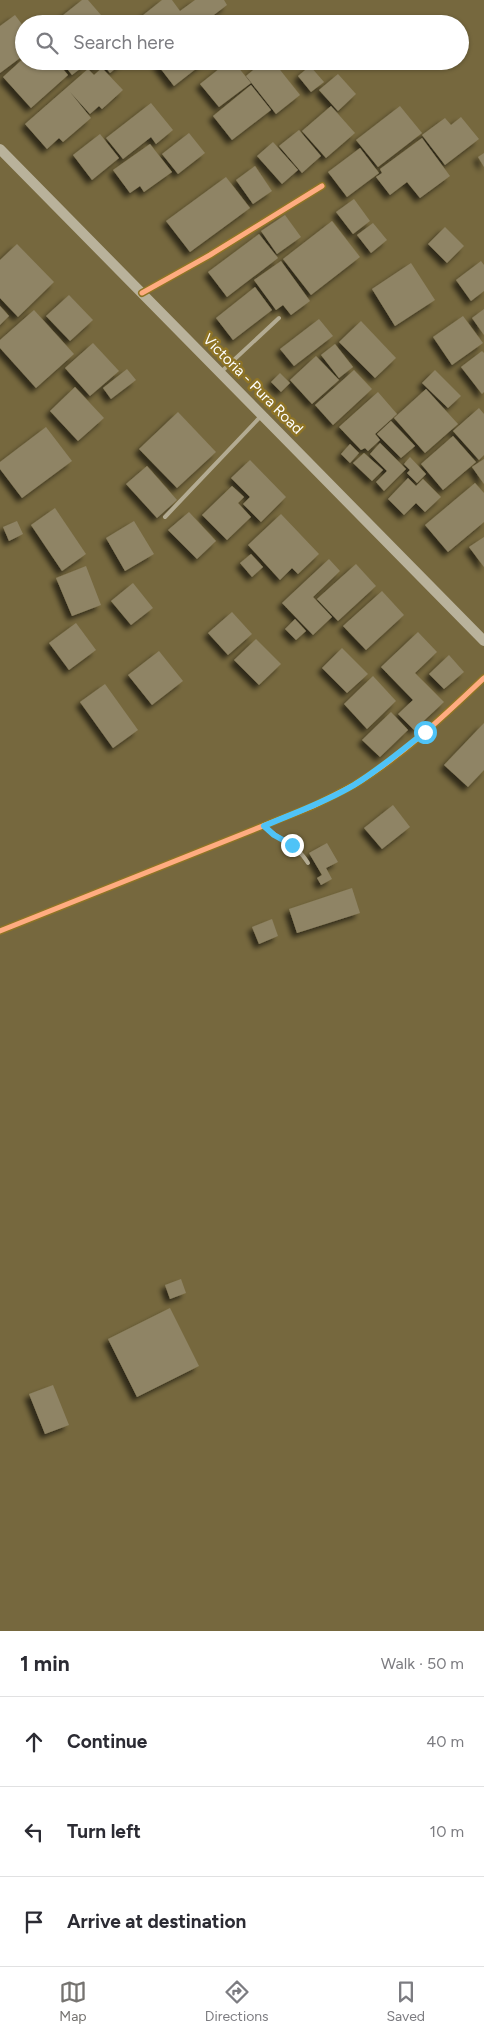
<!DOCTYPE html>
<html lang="en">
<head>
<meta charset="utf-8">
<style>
  :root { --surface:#fff; --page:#f7f7f7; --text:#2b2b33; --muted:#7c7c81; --line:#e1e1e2; --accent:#757370 }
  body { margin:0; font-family:Figtree,sans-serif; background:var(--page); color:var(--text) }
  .stop { position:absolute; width:15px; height:15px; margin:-11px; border:4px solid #4fc3f7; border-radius:50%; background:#fff }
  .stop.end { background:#4fc3f7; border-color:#fff; box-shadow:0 1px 5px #0008 }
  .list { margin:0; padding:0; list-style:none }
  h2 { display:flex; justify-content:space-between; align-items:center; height:65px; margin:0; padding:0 20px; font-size:21px }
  h2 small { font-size:16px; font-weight:400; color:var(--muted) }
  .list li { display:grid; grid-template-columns:32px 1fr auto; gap:15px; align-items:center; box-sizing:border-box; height:90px; padding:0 20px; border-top:1px solid var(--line) }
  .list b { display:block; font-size:19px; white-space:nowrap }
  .list em { font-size:16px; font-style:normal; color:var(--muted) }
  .icon { flex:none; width:28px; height:28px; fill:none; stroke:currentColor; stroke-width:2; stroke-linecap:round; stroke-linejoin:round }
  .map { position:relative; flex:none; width:484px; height:1631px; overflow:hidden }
  .search { position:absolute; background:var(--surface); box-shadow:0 1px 4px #0004; left:15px; right:15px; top:15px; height:55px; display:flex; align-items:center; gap:12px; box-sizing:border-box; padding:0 18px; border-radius:28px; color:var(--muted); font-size:19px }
  .sheet { height:335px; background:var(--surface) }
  nav { display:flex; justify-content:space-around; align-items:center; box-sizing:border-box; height:70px; border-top:1px solid var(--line); background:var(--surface); font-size:14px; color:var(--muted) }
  nav a { display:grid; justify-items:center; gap:2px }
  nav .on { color:var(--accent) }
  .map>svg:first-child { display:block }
</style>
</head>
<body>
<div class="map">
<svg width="484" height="1631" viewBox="0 0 484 1631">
  <defs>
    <filter id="shadow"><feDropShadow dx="-4.5" dy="4.5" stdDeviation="2.5" flood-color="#0009"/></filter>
  </defs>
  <rect width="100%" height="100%" fill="#76683e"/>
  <g fill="#8f8465" filter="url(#shadow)">
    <polygon points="82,0 88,0 101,15 90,24 52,24"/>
    <polygon points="162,0 172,0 180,11 195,0 224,0 227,5 202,24 132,24"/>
    <polygon points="15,15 24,27 24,55 0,73 0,26"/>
    <polygon points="103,15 109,24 92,24"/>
    <polygon points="219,16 226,24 209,24"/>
    <polygon points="24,58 24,61 36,61 39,65 44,61 56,61 68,75 31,108 3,77"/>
    <polygon points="61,61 125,61 110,73 102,63 94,69 89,62 72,75"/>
    <polygon points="161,61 206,61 174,86 157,64"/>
    <polygon points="229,61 233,61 251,83 219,107 200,84"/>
    <polygon points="264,61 273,61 300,95 276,114 246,76"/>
    <polygon points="310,66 324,82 311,92 298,76"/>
    <polygon points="102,68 123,90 102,109 99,106 90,114 70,92 91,118 63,142 59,138 47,149 25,124 88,69 94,75"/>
    <polygon points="338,74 356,94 338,111 319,90"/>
    <polygon points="251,85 271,110 232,140 213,116"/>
    <polygon points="151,103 173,130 156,144 151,137 123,159 106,138"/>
    <polygon points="331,106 355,133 326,158 302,131"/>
    <polygon points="400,106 422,133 378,167 356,140"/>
    <polygon points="461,117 479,139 445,165 422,135 445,118 451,125"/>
    <polygon points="299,130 321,156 302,173 279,146"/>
    <polygon points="189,133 205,153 178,174 162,154"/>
    <polygon points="100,134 119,158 92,180 73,155"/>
    <polygon points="422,138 450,176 420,198 407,182 390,195 376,177 382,173 380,169"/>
    <polygon points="273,142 298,170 282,184 257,156"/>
    <polygon points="150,144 172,172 144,192 140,186 130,193 113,170"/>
    <polygon points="360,148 379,173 347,197 328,172"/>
    <polygon points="484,153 484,167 478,157"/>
    <polygon points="255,166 272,191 253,204 236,180"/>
    <polygon points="226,177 250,208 190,252 166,221"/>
    <polygon points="354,199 370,221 353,234 336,212"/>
    <polygon points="285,215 301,237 277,254 261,231"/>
    <polygon points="332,221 360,257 311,295 283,259"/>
    <polygon points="373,223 387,240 371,253 357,235"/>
    <polygon points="445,227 464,246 447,263 428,244"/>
    <polygon points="259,234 278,258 227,297 208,272"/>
    <polygon points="17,244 54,282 18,317 0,298 0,260"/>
    <polygon points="281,261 310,301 291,315 283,305 276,310 254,280"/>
    <polygon points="481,261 484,265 484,291 471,301 456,280"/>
    <polygon points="411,263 435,300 395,326 372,289"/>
    <polygon points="255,287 272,310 233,340 216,318"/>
    <polygon points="69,295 93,320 70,341 46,316"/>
    <polygon points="0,306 9,316 0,325"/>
    <polygon points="484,309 484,335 472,318"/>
    <polygon points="34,310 74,354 36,388 0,348 0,340"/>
    <polygon points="463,316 483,343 452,365 433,337"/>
    <polygon points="319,319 333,336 294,366 280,349"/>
    <polygon points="361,321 396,358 375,378 339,342"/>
    <polygon points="93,343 119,371 90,396 65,368"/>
    <polygon points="335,344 353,367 339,378 321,355"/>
    <polygon points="482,351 484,353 484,392 482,394 461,367"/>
    <polygon points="316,356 339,380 312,404 290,380"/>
    <polygon points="127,369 136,380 111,399 103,388"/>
    <polygon points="354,370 372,389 333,425 315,405"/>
    <polygon points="435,370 461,396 448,408 422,383"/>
    <polygon points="280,373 290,383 281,392 271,382"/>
    <polygon points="75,387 104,418 78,441 50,411"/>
    <polygon points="426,389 458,424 425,453 394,418"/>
    <polygon points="378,392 397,414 375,434 380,440 368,451 365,448 361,450 339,427"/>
    <polygon points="479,408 484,414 484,455 479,460 453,431"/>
    <polygon points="178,412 216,452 177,488 139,449"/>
    <polygon points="391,421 415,446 401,458 377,434"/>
    <polygon points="46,427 72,461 22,498 0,469 0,462"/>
    <polygon points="453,436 476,462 443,490 421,464"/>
    <polygon points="380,443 406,469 384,491 376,482 387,471 370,454"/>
    <polygon points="350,444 359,453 350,463 341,454"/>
    <polygon points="364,453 383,470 372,481 353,463"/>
    <polygon points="410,457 426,474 417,483 407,473 410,470 404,464"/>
    <polygon points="484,459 484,484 472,467"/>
    <polygon points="250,460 286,497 261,522 243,504 250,497 231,478"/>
    <polygon points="147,466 177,500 157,518 126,484"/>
    <polygon points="408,478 416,486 423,479 441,497 425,512 416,503 404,515 388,499"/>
    <polygon points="475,483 484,493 484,522 448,552 425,525"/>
    <polygon points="232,486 244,497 238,503 251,517 227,540 202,515"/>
    <polygon points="55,508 86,554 62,571 31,525"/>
    <polygon points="189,512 216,541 197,559 168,530"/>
    <polygon points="281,514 319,554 298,574 292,568 280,580 248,545"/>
    <polygon points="17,521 23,534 9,541 3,527"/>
    <polygon points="134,521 154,554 125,571 106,538"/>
    <polygon points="484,537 484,567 469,547"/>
    <polygon points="251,554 263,567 252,577 240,563"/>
    <polygon points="329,559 340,571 313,597 332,617 313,635 282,603"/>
    <polygon points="356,564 376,586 338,621 317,599"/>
    <polygon points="86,566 101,605 72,616 56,578"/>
    <polygon points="133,583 153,608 131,625 111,601"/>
    <polygon points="382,591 404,615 366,650 343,626"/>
    <polygon points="232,612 252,634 228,655 208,633"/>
    <polygon points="295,619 306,631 296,640 285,629"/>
    <polygon points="76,623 96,650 69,670 49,643"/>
    <polygon points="418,632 437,652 415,673 444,702 414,730 398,714 413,700 381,667"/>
    <polygon points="256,639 281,664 259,685 234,660"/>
    <polygon points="342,648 368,674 347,693 322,668"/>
    <polygon points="159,651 183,681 152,705 128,675"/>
    <polygon points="449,655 464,672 444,689 429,674"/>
    <polygon points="373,676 396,701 367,729 344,704"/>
    <polygon points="105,684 138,730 113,748 80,702"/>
    <polygon points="391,712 408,730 380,757 362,740"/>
    <polygon points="484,723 484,770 468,787 444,765"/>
    <polygon points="393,805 410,827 382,849 364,828"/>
    <polygon points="327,843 338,862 326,868 332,879 321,885 317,878 322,875 309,853"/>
    <polygon points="352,888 360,913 297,933 289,909"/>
    <polygon points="272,919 278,936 259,944 252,927"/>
    <polygon points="181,1279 186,1293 170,1299 165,1285"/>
    <polygon points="170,1308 199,1366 137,1397 108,1339"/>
    <polygon points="53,1385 69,1425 45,1434 29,1394"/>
  </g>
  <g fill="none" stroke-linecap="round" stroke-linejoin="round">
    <g stroke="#b3ab92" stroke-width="4">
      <polyline points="222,371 279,318"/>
      <polyline points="165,517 262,415"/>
      <path d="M264,825c14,15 34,20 44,38"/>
    </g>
    <g stroke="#b3ab92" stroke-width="5">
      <polyline points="143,293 210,255 322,186"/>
      <path d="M0,931l313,-125c14,-7 28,-14 41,-21 48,-29 90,-69 130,-107"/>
    </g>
    <polyline stroke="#b9b29b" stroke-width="10" points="0,149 484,641"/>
    <defs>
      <g id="cycleway">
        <polyline points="142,293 210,255 322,186"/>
        <path d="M0,931l313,-125c14,-7 28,-14 41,-21 48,-29 90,-69 130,-107"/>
      </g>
    </defs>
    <use href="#cycleway" stroke="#8e7426" stroke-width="8"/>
    <use href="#cycleway" stroke="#ffac80" stroke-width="5"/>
  </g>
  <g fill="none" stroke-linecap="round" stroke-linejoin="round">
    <path stroke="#4fc3f7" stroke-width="6" d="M292,845l-18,-10 -10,-9c30,-13 62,-24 90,-41 26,-16 48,-35 71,-53"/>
  </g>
  <g text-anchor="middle" stroke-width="5" stroke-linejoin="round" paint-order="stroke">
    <g font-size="15" fill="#fff" stroke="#8e7426">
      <text transform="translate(253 384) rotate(45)" y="5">Victoria - Pura Road</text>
    </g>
  </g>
</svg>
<div class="stop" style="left:425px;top:732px"></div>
<div class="stop end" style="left:292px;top:845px"></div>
<div class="search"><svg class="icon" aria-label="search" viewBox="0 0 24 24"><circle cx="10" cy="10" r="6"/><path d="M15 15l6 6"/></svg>Search here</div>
</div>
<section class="sheet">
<h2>1 min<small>Walk · 50 m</small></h2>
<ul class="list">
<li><svg class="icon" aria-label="ahead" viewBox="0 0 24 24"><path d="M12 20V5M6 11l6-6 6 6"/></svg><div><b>Continue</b></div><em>40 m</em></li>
<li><svg class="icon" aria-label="left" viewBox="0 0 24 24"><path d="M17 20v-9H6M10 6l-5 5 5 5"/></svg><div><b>Turn left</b></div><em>10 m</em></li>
<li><svg class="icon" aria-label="arrive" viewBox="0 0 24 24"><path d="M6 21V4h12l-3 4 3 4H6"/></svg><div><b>Arrive at destination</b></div></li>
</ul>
</section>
<nav>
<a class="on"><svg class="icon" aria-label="map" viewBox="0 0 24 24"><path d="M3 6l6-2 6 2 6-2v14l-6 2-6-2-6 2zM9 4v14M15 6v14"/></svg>Map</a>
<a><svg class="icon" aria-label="directions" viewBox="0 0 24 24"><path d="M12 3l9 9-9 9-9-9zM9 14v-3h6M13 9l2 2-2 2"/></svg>Directions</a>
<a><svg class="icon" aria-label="saved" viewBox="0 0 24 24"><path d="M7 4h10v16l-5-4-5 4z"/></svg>Saved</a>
</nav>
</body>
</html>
